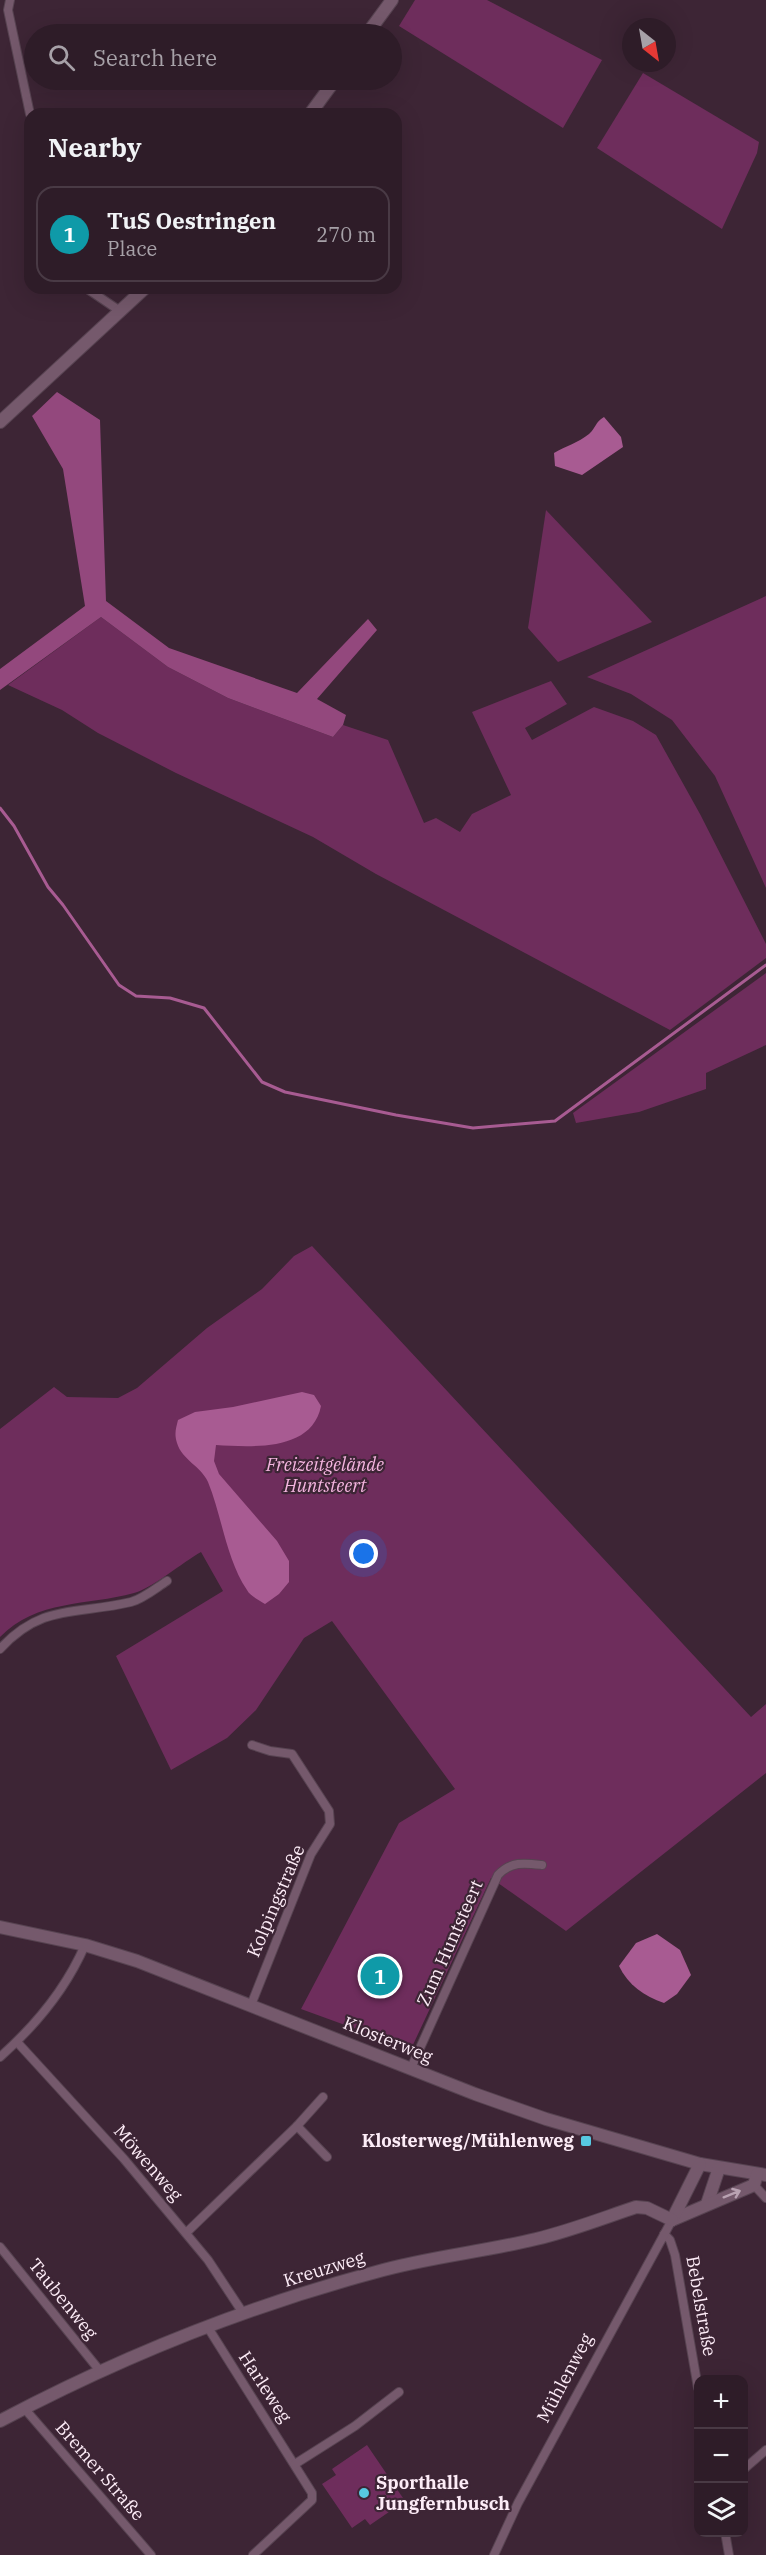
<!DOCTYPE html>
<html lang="en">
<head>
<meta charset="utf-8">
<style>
  :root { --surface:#2e1c28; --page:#3a2934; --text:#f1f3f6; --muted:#a7a1a8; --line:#493a45; --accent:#b45309 }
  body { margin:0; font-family:"IBM Plex Serif",serif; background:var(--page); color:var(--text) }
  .controls { position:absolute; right:18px; bottom:18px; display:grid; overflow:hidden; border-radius:12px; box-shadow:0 6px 24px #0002 }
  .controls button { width:54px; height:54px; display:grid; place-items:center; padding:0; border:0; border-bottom:2px solid var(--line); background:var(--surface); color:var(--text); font:30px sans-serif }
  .compass { position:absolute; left:622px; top:18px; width:54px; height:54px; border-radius:50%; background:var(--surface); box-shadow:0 6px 24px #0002; rotate:149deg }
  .you { position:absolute; left:364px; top:1554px; width:21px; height:21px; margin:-15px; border:4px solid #fff; border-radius:50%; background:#1a73e8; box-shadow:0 0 0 9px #1a73e833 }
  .badge { display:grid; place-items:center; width:39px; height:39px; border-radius:50%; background:var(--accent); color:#fff; font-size:20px; font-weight:700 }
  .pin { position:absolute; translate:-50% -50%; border:3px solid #fff; box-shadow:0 2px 6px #0006 }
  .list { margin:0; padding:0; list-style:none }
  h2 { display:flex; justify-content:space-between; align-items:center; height:78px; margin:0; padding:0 24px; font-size:26px }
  h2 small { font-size:20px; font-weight:400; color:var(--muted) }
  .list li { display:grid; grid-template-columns:39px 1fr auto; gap:18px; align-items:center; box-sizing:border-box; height:96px; margin:0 12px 12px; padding:0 12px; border:2px solid var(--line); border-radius:18px }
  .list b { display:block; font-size:22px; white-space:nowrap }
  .list p { margin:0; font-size:20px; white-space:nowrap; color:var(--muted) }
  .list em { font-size:20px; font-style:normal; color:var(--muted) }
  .icon { flex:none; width:33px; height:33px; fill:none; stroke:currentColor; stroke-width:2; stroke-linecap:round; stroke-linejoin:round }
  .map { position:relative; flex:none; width:766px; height:2555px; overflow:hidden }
  .search { position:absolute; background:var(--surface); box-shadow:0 6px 24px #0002; left:24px; top:24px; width:378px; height:66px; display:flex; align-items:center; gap:15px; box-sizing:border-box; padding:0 21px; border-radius:33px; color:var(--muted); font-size:22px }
  .panel { position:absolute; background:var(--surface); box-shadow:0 6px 24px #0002; left:24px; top:108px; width:378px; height:186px; border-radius:18px }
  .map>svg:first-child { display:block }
</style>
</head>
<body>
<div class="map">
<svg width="766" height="2555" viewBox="0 0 766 2555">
  <rect width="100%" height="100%" fill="#3d2535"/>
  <g fill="#6e2d5c">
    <polygon points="415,0 487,0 602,60 563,128 399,26"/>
    <polygon points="643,73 759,142 757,153 722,229 597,148"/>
    <polygon points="546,510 652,622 558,662 528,628"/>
    <polygon points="766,596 766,888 715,776 672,720 631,694 587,677"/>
    <polygon points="101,617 168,667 228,698 333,737 343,725 388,740 424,823 436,818 460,832 472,814 511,795 472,712 551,681 567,704 525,728 532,740 594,707 633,721 656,735 700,814 766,944 766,958 670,1030 376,874 313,837 176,773 98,733 62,710 8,685"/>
    <polygon points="766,973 766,1045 706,1073 706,1089 639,1112 576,1123 573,1113"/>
    <path d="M312,1246l439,471 15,-13v69l-200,158 -75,-53 -80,171 -110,-40 98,-186 56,-34 -123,-168 -28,17 -48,72 -29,28 -56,32 -55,-114 107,-65 -22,-39c-18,10 -50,37 -67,41 -47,13 -97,6 -134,44v-208l54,-42 13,10 51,1 19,-10 70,-60 55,-39 32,-33z"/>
    <polygon points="367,2445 405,2501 370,2525 365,2519 352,2528 322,2484 336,2475 332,2469"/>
  </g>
  <polygon fill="#93487d" points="57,392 100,420 106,601 169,648 297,693 368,619 377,630 317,699 346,715 343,725 333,737 228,698 168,667 101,617 0,690 0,669 85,606 63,469 32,416"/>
  <g fill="#a85b92">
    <path d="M604,417l17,20 2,10 -41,28 -27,-9 -1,-13c12,-7 24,-10 35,-19 7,-6 6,-12 15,-17z"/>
    <path d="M302,1392l12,3 7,11c-9,46 -70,41 -105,39l-2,16 5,13 58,67 12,20v21l-10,12 -14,10c-6,-4 -15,-8 -18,-14 -21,-31 -25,-74 -39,-108 -7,-16 -26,-22 -31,-39 -3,-9 -1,-15 1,-23l17,-8 38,-5z"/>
    <path d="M657,1934l23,16 11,25 -14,19 -13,9c-20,-7 -36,-18 -45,-37l17,-23z"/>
  </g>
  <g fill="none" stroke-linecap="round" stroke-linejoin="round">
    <polyline stroke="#a85b92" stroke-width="3" points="0,808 14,826 48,887 63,905 119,985 136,996 170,998 204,1008 262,1082 285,1092 396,1115 473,1128 555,1121 766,965"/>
    <defs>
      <g id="street">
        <polyline points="10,0 8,10 30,114"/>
        <polyline points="86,288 120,311"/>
        <path d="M0,1649c42,-46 77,-34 131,-47 12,-3 25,-14 36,-21"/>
        <polyline points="251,2005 311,1854 330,1824 329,1811 292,1754 270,1751 252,1745"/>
        <polyline points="17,2042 124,2159 208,2260 243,2313"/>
        <path d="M0,2057c35,-31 66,-68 85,-112"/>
        <path d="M411,2068l87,-193c13,-14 27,-12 44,-10"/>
        <polyline points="297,2126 323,2097"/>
        <polyline points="754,2185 766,2198"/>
        <polyline points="186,2233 297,2126 327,2157"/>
        <polyline points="664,2234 670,2240 675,2255 698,2388"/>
        <polyline points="0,2247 100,2371"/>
        <polyline points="207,2326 312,2493 312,2500 253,2555"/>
        <polyline points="24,2408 151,2555"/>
        <polyline points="295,2464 355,2426 399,2392"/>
        <polyline points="744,2469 766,2450"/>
        <polyline points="725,2532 729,2555"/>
        <polyline points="494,2555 518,2503 672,2220"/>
      </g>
      <g id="secondary">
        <polyline points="367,34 392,0"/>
        <polyline points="310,114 335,80"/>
        <polyline points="0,422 145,288"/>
        <polyline points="0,1927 85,1945 137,1961 475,2094 546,2119 700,2164 766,2175"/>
        <polyline points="707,2204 719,2168"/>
        <polyline points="672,2220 754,2185 757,2174"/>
        <polyline points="672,2220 700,2164"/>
        <path d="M0,2421c119,-63 245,-114 376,-149 52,-15 107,-20 160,-33 34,-8 67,-21 100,-32l11,1 25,12"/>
      </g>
    </defs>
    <use href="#street" stroke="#574351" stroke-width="10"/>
    <use href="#secondary" stroke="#574351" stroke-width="14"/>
    <use href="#street" stroke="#75596c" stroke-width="8"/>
    <use href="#secondary" stroke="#75596c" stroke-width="12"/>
  </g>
  <defs><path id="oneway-shaft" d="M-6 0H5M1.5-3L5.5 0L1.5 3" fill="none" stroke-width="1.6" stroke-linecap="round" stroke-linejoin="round" transform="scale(1.5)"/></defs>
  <use stroke="#b9a2b2" href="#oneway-shaft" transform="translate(732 2194) rotate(-22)"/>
  <g fill="#57c9e2" stroke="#3d2535" stroke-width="2">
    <rect x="580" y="2135" width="12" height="12" rx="3"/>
    <circle cx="364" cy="2493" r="6"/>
  </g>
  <g text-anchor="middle" stroke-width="4.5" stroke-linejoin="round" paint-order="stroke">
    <g font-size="18" font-style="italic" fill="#f4b4df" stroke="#3d2535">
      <text x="325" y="1471">Freizeitgelände<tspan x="325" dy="21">Huntsteert</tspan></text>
    </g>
    <g font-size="18" fill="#fdecf7" stroke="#3d2535">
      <text transform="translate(276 1901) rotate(-67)" y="6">Kolpingstraße</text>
      <text transform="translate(450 1943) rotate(-66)" y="6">Zum Huntsteert</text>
      <text transform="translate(388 2040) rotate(22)" y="6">Klosterweg</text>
      <text transform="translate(148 2163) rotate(49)" y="6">Möwenweg</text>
      <text transform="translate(324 2269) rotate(-17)" y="6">Kreuzweg</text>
      <text transform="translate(63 2299) rotate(51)" y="6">Taubenweg</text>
      <text transform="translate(701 2306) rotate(80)" y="6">Bebelstraße</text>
      <text transform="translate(565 2378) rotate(-62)" y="6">Mühlenweg</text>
      <text transform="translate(265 2387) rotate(57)" y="6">Harleweg</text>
      <text transform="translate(100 2471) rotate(49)" y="6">Bremer Straße</text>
    </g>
    <g font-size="18" font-weight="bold" fill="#fdecf7" stroke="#3d2535" text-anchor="end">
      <text x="574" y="2147">Klosterweg/Mühlenweg</text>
      <text x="376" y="2489" text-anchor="start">Sporthalle<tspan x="376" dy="21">Jungfernbusch</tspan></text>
    </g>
  </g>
</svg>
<div class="controls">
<button>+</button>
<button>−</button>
<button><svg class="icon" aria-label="layers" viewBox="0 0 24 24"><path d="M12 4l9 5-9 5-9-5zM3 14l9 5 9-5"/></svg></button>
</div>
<svg class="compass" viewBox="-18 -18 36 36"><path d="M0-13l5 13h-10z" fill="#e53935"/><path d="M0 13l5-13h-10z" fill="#a7a1a8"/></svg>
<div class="you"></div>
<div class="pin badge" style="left:380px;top:1976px;background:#0f9aa8">1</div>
<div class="search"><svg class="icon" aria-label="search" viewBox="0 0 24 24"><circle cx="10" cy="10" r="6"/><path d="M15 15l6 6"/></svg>Search here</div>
<section class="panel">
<h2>Nearby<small></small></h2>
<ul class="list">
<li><span class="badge" style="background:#0f9aa8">1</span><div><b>TuS Oestringen</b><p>Place</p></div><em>270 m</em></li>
</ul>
</section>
</div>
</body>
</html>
